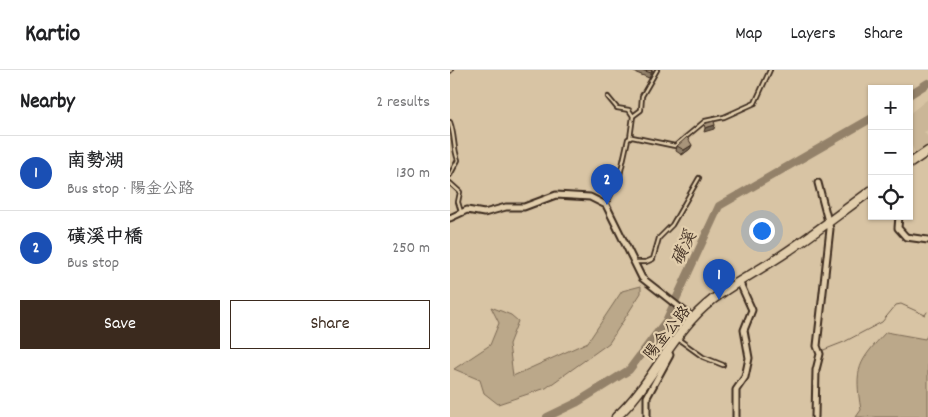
<!DOCTYPE html>
<html lang="en">
<head>
<meta charset="utf-8">
<style>
  :root { --surface:#fff; --page:#f6f6f6; --text:#202124; --muted:#757577; --line:#e0e0e0; --accent:#3b2a1e }
  body { margin:0; font-family:Dekko,"LXGW WenKai TC",sans-serif; background:var(--page); color:var(--text) }
  .controls { position:absolute; right:15px; top:15px; display:grid; overflow:hidden; border-radius:0px; box-shadow:0 1px 4px #0004 }
  .controls button { width:45px; height:45px; display:grid; place-items:center; padding:0; border:0; border-bottom:1px solid var(--line); background:var(--surface); color:var(--text); font:25px sans-serif }
  .you { position:absolute; left:311px; top:160px; width:18px; height:18px; margin:-12px; border:4px solid #fff; border-radius:50%; background:#1a73e8; box-shadow:0 0 0 8px #1a73e833 }
  .badge { display:grid; place-items:center; width:32px; height:32px; border-radius:50%; background:var(--accent); color:#fff; font-size:16px; font-weight:700 }
  .pin { position:absolute; translate:-50% -41px; filter:drop-shadow(0 1px 2px #0008) }
  .pin::after { content:''; position:absolute; top:26px; width:18px; height:15px; background:inherit; clip-path:polygon(0 0,100% 0,50% 100%) }
  .list { margin:0; padding:0; list-style:none }
  h2 { display:flex; justify-content:space-between; align-items:center; height:65px; margin:0; padding:0 20px; font-size:21px }
  h2 small { font-size:16px; font-weight:400; color:var(--muted) }
  .list li { display:grid; grid-template-columns:32px 1fr auto; gap:15px; align-items:center; box-sizing:border-box; height:75px; padding:0 20px; border-top:1px solid var(--line) }
  .list b { display:block; font-size:19px; white-space:nowrap }
  .list p { margin:0; font-size:16px; white-space:nowrap; color:var(--muted) }
  .list em { font-size:16px; font-style:normal; color:var(--muted) }
  .actions { display:flex; gap:10px; padding:15px 20px }
  .actions a { flex:1; padding:11px 0; border:1px solid var(--accent); border-radius:0px; text-align:center; font-size:18px; color:var(--accent) }
  .actions .main { background:var(--accent); color:#fff }
  .icon { flex:none; width:28px; height:28px; fill:none; stroke:currentColor; stroke-width:2; stroke-linecap:round; stroke-linejoin:round }
  .map { position:relative; flex:none; width:478px; height:347px; overflow:hidden }
  header { display:flex; align-items:center; gap:30px; box-sizing:border-box; height:70px; padding:0 25px; background:var(--surface); border-bottom:1px solid var(--line) }
  header strong { font-size:24px }
  nav { display:flex; gap:28px; margin-inline-start:auto; font-size:18px }
  main { display:flex }
  aside { flex:1; background:var(--surface) }
  .map>svg:first-child { display:block }
</style>
</head>
<body>
<header>
<strong>Kartio</strong>
<nav><a>Map</a><a>Layers</a><a>Share</a></nav>
</header>
<main>
<aside>
<h2>Nearby<small>2 results</small></h2>
<ul class="list">
<li><span class="badge" style="background:#1a4fb4">1</span><div><b>南勢湖</b><p>Bus stop · 陽金公路</p></div><em>130 m</em></li>
<li><span class="badge" style="background:#1a4fb4">2</span><div><b>磺溪中橋</b><p>Bus stop</p></div><em>250 m</em></li>
</ul>
<div class="actions"><a class="main">Save</a><a>Share</a></div>
</aside>
<div class="map">
<svg width="478" height="347" viewBox="0 0 478 347">
  <rect width="100%" height="100%" fill="#d8c4a4"/>
  <filter id="ink" filterUnits="userSpaceOnUse"><feTurbulence type="fractalNoise" baseFrequency=".02" numOctaves="2"/><feDisplacementMap in="SourceGraphic" scale="10" xChannelSelector="R" yChannelSelector="G"/><feConvolveMatrix kernelMatrix="1 2 1 2 8 2 1 2 1" color-interpolation-filters="sRGB"/></filter>
  <g filter="url(#ink)">
    <polygon fill="#cab697" points="478,29 478,60 474,62 478,67 478,74 466,84 459,70 459,44"/>
    <g fill="#bba88a" stroke="#7b6954">
      <polygon points="191,216 191,223 159,273 96,318 48,334 34,323 30,310 4,299 40,275 49,253 41,237 61,245 68,251 59,274 63,306 138,272 172,221"/>
      <path d="M436,262l39,7 3,-5v83h-72l5,-7c-7,-42 -3,-48 25,-78z"/>
    </g>
    <g fill="none" stroke-linecap="round" stroke-linejoin="round">
      <g stroke="#705e4b" stroke-width="1">
        <polyline points="371,281 394,272 432,252 446,235 451,234 475,245 477,242"/>
        <polyline points="366,292 368,283"/>
      </g>
      <g stroke="#938169" stroke-width="8">
        <polyline points="459,25 478,13"/>
        <polyline points="97,347 126,333 179,300 216,251 269,136 422,48"/>
      </g>
      <defs>
        <g id="service">
          <polyline points="0,1 1,0"/>
          <polyline points="158,27 167,38 179,40 183,46 180,68"/>
          <polyline points="183,46 191,40 192,26 207,0"/>
          <path d="M0,52c5,13 3,26 8,38l-8,15"/>
          <polyline points="0,113 10,122 8,132 11,142"/>
          <polyline points="156,135 170,105 178,69 182,67 225,76 255,51 274,47 305,33 320,0"/>
          <polyline points="185,192 196,192 203,189 209,168 222,155 249,108"/>
          <polyline points="228,269 253,287 273,295"/>
        </g>
        <g id="minor">
          <polyline points="449,146 448,158 456,167 478,170"/>
          <polyline points="0,148 17,140 34,143 56,137 74,137 106,125 140,127 156,135 192,208 243,248"/>
          <polyline points="197,347 197,327 220,285 217,280"/>
          <polyline points="286,347 286,320 295,307 299,288 294,260 302,240 289,211"/>
          <polyline points="365,347 366,300 370,284 367,276 380,159 368,113"/>
        </g>
        <g id="primary">
          <polyline points="459,94 478,81"/>
          <path d="M166,347c29,-25 49,-69 77,-99 23,-26 54,-40 83,-59 33,-21 64,-46 96,-69"/>
        </g>
      </defs>
      <use href="#service" stroke="#3b2a1e" stroke-width="6"/>
      <use href="#minor" stroke="#3b2a1e" stroke-width="9"/>
      <use href="#primary" stroke="#3b2a1e" stroke-width="11"/>
      <use href="#service" stroke="#e2ceac" stroke-width="2.5"/>
      <use href="#minor" stroke="#e2ceac" stroke-width="5"/>
      <use href="#primary" stroke="#e2ceac" stroke-width="8"/>
    </g>
    <g fill="#907f69" stroke="#3b2a1e">
      <polygon points="185,0 203,0 199,8 184,2"/>
      <polygon points="242,75 240,79 232,85 226,81 227,76"/>
    </g>
    <g fill="#766855" stroke="#3b2a1e">
      <polygon points="265,55 264,59 254,62 255,58"/>
      <polygon points="242,75 240,79 232,85 234,80"/>
    </g>
    <g fill="#a8947a" stroke="#3b2a1e">
      <polygon points="192,0 202,0 201,3"/>
      <polygon points="264,51 265,55 255,58 254,54"/>
      <polygon points="237,67 242,75 234,80 227,76"/>
    </g>
  </g>
  <g text-anchor="middle" stroke-width="4.5" stroke-linejoin="round" paint-order="stroke">
    <g font-size="16" fill="#3b2a1e" stroke="#e2ceac">
      <text transform="translate(216 262) rotate(-51)" y="6">陽金公路</text>
    </g>
    <g font-size="18" font-style="italic" fill="#4d3b2d" stroke="#e2ceac">
      <text transform="translate(233 178) rotate(-65)" y="6">磺溪</text>
    </g>
  </g>
</svg>
<div class="controls">
<button>+</button>
<button>−</button>
<button><svg class="icon" aria-label="locate" viewBox="0 0 24 24"><circle cx="12" cy="12" r="6"/><path d="M12 2v4M12 18v4M2 12h4M18 12h4"/></svg></button>
</div>
<div class="you"></div>
<div class="pin badge" style="left:269px;top:230px;background:#1a4fb4">1</div>
<div class="pin badge" style="left:157px;top:135px;background:#1a4fb4">2</div>
</div>
</main>
</body>
</html>
